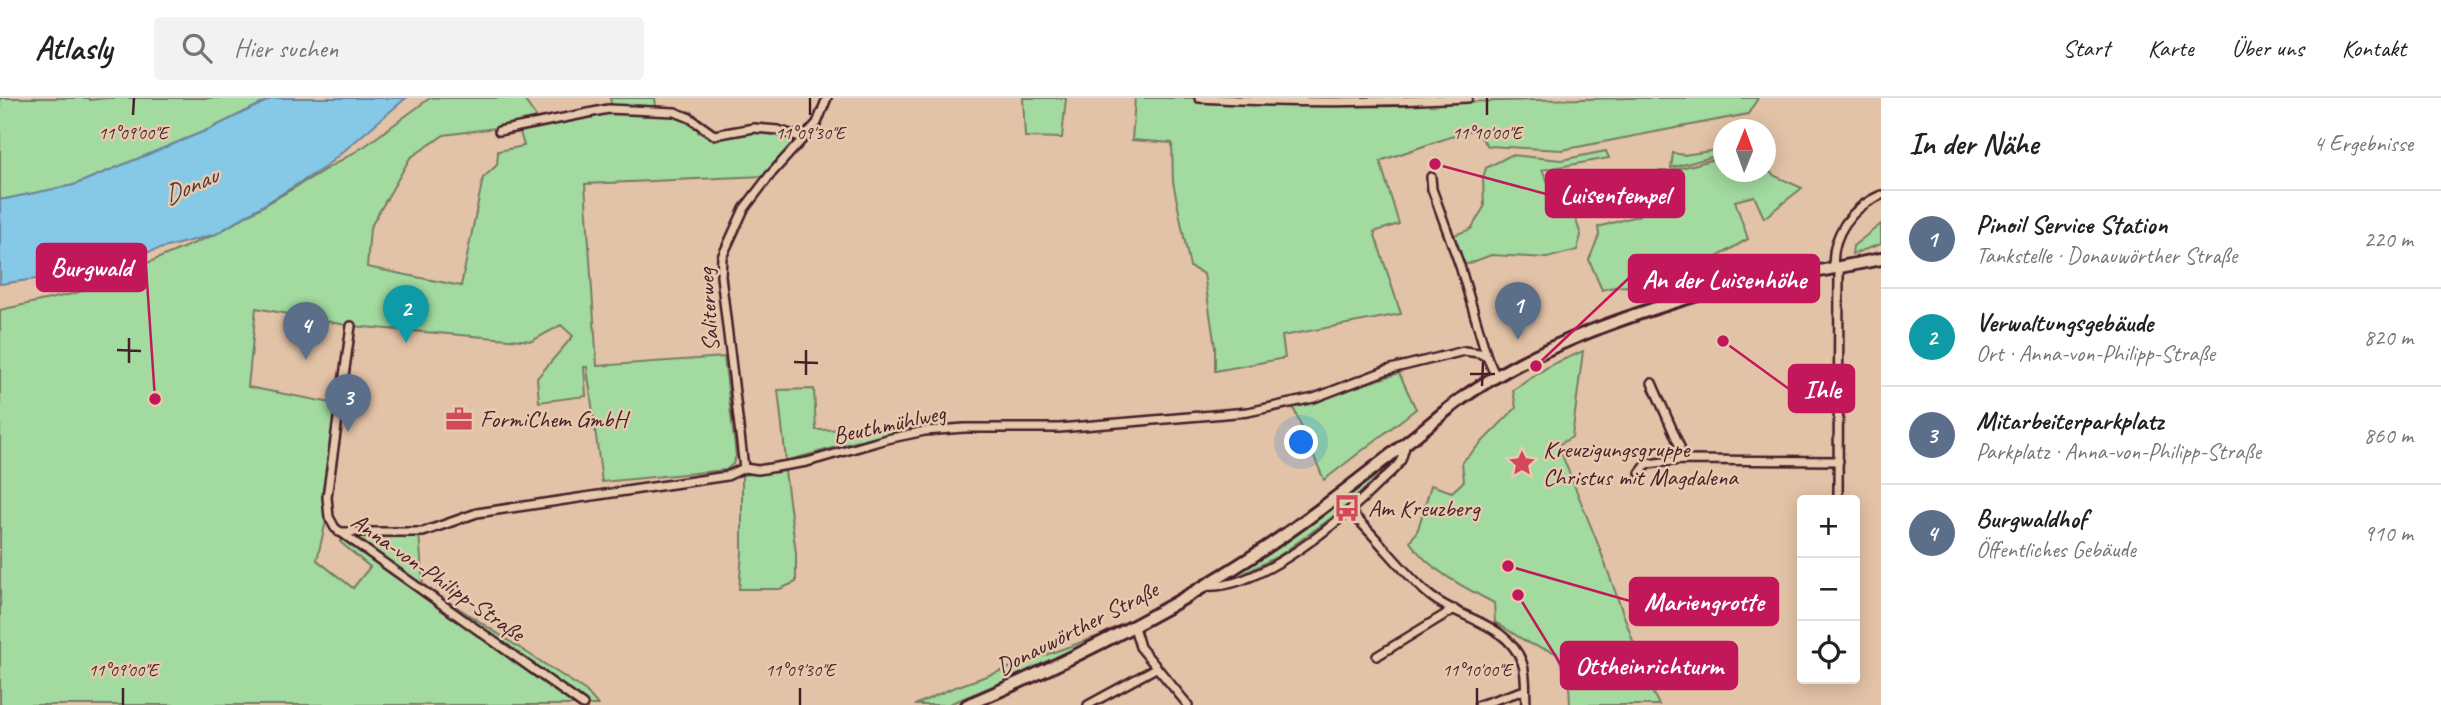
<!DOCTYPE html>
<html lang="de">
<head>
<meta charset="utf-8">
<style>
  :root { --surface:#fff; --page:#f2f2f2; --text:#222; --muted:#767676; --line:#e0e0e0; --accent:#d1495b }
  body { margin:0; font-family:Caveat,sans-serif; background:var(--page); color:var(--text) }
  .controls { position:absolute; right:21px; bottom:21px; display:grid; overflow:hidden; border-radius:7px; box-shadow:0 4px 18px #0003 }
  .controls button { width:63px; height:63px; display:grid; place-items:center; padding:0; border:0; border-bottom:2px solid var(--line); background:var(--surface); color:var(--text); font:35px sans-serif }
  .compass { position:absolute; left:1713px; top:21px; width:63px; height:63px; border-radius:50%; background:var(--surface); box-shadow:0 4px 18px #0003; rotate:1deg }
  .you { position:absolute; left:1302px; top:345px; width:24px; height:24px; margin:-18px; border:5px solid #fff; border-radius:50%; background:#1a73e8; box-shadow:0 0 0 10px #1a73e833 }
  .badge { display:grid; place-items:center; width:46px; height:46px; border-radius:50%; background:var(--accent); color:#fff; font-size:23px; font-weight:700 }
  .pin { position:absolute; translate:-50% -58px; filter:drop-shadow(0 2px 4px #0008) }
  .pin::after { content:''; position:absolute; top:37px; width:24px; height:21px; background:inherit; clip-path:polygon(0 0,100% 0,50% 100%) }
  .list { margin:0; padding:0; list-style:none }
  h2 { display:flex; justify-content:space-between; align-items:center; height:91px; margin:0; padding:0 28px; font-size:30px }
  h2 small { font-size:23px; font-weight:400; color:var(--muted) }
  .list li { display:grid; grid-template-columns:46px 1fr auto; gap:21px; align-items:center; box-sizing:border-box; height:98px; padding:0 28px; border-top:2px solid var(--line) }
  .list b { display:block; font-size:26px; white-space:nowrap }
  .list p { margin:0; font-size:23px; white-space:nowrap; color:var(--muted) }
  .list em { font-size:23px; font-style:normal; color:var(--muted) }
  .icon { flex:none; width:38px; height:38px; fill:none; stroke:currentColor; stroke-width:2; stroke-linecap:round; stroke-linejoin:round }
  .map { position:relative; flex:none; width:1881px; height:607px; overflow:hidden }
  header { display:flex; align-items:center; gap:42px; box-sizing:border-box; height:98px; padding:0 35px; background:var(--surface); border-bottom:2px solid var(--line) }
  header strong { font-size:33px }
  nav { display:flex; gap:38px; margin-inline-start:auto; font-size:24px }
  .search { width:490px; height:63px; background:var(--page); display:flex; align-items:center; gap:18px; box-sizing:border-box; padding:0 24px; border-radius:7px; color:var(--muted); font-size:26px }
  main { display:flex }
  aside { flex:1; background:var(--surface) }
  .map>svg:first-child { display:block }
</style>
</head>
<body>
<header>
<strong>Atlasly</strong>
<div class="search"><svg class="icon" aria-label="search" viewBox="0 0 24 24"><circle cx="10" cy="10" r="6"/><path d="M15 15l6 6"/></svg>Hier suchen</div>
<nav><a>Start</a><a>Karte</a><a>Über uns</a><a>Kontakt</a></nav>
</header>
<main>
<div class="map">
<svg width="1881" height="607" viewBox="0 0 1881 607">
  <rect width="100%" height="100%" fill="#e3c3a7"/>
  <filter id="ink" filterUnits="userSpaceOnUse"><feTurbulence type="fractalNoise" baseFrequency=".0143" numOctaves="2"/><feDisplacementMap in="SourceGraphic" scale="14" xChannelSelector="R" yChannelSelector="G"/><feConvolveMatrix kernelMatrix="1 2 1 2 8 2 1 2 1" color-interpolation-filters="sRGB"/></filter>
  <g filter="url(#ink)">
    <g fill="#a2da9f" stroke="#767c65" stroke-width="2" fill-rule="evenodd">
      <polygon points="0,0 89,0 90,2 106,0 273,0 210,31 74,87 0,102"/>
      <path d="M430,0h93l19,27 71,-12 -3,-15h45l1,8 36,6 10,9 -4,11c25,12 31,0 55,0 14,0 30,4 45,5l-34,39 -179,8 12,182 127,-9 12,99 -3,8 -7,6 -124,12 -15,-115h-3l2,29 -47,6 -2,-24 36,-42 -12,-11 -29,16 -181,-15 -95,-18 -8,79 89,17 -14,98 3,19 -9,39 36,28 17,-21 -30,-25 7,-8 72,-1 4,52 163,106 12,14h-598v-395l76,-17 140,-59 149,-88zM518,27l6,21 -26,5 -1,14 -14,13 -22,108 -94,-19 3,-39 40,-70 34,-23z"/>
      <polygon points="1023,0 1066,0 1062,40 1025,39"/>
      <polygon points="1135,0 1276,0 1275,8 1628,0 1758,0 1748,16 1562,52 1488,48 1474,31 1380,63 1399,126 1374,134 1401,216 1282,238 1285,260 1215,273 1215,249 1204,176 1190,169 1173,84 1172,45 1132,42"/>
      <polygon points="1723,51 1723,56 1671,70 1673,55 1684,57"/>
      <polygon points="1606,53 1609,60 1542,72 1553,93 1569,102 1581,137 1577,152 1547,160 1491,157 1465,167 1454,137 1471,131 1484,109 1483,80 1486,70 1511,57 1561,62"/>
      <path d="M1723,59l1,15h42v-3l9,7 27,12 -38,30 -10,-22 -19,5 13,38c-22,12 -59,37 -82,44 -21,6 -46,0 -64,7l-13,-30 10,-25 -1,-8 42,-12 -12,-36 33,-8h9z"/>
      <polygon points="1881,126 1881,146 1852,156 1853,148"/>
      <path d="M1583,253l-11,86 -14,8 40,99 51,141 10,20h-89l-1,-22 -12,-30 -27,-9 -35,-22 -1,-19c-30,-16 -64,-32 -84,-61l8,-13 13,-44 21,7 12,-11 -2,-19 54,-54 -3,-18 38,-25z"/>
      <polygon points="1399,275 1416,311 1324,382 1293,309"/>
      <polygon points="814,291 816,332 918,330 851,345 786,363 778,292"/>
      <polygon points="1395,359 1397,362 1342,412 1280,457 1226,485 1224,481"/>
      <polygon points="785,373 796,455 796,484 780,491 739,491 742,455 742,377"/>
      <polygon points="1110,534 1010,581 947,607 915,607 950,591"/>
    </g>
    <polygon fill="#85c9e7" stroke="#6d859c" stroke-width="2" points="273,0 406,0 325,69 216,136 57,178 0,186 0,102 74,87 210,31"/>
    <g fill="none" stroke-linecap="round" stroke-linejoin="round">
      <defs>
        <g id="street">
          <path d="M1199,0c90,5 179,5 269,0"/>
          <polyline points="499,33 608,11 675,14 690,20 714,37 754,30 778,32 803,40"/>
          <polyline points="1431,79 1432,91 1460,168 1487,259 1496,279"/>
          <path d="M1834,170c-4,-32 18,-61 47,-73"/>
          <polyline points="351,228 327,399 329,419 335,430 583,607"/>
          <polyline points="1652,285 1680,349 1681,362"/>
          <polyline points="744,370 721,178 722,159 744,111 770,77 817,25 827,0"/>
          <polyline points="1640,375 1647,366 1681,362 1839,363"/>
          <polyline points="1838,402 1839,169"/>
          <path d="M1350,414c28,26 50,57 78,82 29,25 78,27 94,68 5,12 3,30 4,43"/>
          <polyline points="339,434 423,434 477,415 727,378 744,370 758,372 807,364 887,341 925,333 964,330 1059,330 1248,314 1314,300 1387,272 1464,253 1479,255 1487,259"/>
          <path d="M1207,488c52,4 136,-67 172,-103 7,-7 18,-15 22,-23 2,-5 3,-11 5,-16"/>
          <polyline points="1134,529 1140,549 1188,607"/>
          <polyline points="1377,558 1454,511"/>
          <polyline points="1088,607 1156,570"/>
          <polyline points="1479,607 1525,592"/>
        </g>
        <path id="secondary" d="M967,607c99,-42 195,-90 286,-149 53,-34 103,-74 153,-113 25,-19 49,-42 76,-58 66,-42 145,-69 219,-91l180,-35"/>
      </defs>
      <use href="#street" stroke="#4a1f2b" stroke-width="12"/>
      <use href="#secondary" stroke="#4a1f2b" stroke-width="16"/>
      <use href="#street" stroke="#e5caad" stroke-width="7"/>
      <use href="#secondary" stroke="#e5caad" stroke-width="10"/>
    </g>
  </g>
  <path fill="none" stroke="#4a1f2b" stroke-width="2.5" d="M133,17l1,-17M810,17v-17M1487,17v-17M117,252l24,1M794,264l24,1M129,265v-25M1470,276h25M806,277v-25M1482,288l1,-24M123,607v-17M800,607v-17M1477,607v-17"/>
  <defs>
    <symbol id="office-bare" viewBox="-9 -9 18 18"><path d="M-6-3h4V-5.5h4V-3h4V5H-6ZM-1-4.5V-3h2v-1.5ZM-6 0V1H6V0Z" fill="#d1495b" stroke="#e5caad" stroke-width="2.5" paint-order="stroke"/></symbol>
    <symbol id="sight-bare" viewBox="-9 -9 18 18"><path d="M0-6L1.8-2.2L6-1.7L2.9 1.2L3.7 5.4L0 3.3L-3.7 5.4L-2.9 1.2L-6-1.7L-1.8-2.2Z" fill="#d1495b" stroke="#e5caad" stroke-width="2.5" paint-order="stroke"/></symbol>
    <symbol id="bus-bare" viewBox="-9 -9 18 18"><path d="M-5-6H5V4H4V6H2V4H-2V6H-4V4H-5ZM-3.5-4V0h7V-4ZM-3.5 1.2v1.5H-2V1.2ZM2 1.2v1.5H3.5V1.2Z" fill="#d1495b" stroke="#e5caad" stroke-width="2.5" paint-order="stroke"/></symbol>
  </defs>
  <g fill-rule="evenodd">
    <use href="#office-bare" x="440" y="302" width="38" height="38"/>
    <use href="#sight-bare" x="1503" y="346" width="38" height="38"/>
    <use href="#bus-bare" x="1328" y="391" width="38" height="38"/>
  </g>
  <g text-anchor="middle" stroke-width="5" stroke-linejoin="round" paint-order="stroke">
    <g font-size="24" fill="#4a1f2b" stroke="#e5caad">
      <text transform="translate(708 212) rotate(-94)" y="8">Saliterweg</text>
      <text transform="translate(889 326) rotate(-12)" y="8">Beuthmühlweg</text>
      <text transform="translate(438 479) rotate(35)" y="8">Anna-von-Philipp-Straße</text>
      <text transform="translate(1077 530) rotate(-27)" y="8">Donauwörther Straße</text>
    </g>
    <g font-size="24" fill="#4a1f2b" stroke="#e5caad" text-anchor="start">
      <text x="480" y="329">FormiChem GmbH</text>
      <text x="1543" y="359">Kreuzigungsgruppe<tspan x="1543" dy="28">Christus mit Magdalena</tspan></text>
      <text x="1368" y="418">Am Kreuzberg</text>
    </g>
    <g font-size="26" font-style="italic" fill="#533847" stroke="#e5caad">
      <text transform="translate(190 87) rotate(-24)" y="9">Donau</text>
    </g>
  </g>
  <g font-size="18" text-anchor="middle" fill="#4a1f2b" stroke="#e5caad" stroke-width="5" stroke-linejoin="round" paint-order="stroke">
    <text x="133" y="41">11°09'00"E</text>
    <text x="810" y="41">11°09'30"E</text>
    <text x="1487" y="41">11°10'00"E</text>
    <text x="123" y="578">11°09'00"E</text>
    <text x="800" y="578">11°09'30"E</text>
    <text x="1477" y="578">11°10'00"E</text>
  </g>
  <path fill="none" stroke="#c2185b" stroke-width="2.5" d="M1435 66L1546 96M155 301L146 169M1536 268L1629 180M1723 243L1789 291M1508 468L1630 503M1518 497L1561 567"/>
  <g fill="#c2185b" stroke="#e5caad" stroke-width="2.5">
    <circle cx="1435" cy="66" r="7"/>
    <circle cx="155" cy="301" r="7"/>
    <circle cx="1536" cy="268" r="7"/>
    <circle cx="1723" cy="243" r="7"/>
    <circle cx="1508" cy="468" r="7"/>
    <circle cx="1518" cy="497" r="7"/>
  </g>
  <g fill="#c2185b" stroke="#c2185b" stroke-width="2.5">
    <rect x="1546" y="72" width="138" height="47" rx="7"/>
    <rect x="37" y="146" width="109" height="47" rx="7"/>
    <rect x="1629" y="157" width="190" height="47" rx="7"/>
    <rect x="1789" y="267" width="65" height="47" rx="7"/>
    <rect x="1630" y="480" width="148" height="47" rx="7"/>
    <rect x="1561" y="544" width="176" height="47" rx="7"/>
  </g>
  <g font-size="26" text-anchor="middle" font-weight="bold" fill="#fff">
    <text x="1615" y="105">Luisentempel</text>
    <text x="91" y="178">Burgwald</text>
    <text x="1724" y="190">An der Luisenhöhe</text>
    <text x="1822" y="300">Ihle</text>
    <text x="1704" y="512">Mariengrotte</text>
    <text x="1649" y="576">Ottheinrichturm</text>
  </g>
</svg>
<div class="controls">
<button>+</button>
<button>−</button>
<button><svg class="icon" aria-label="locate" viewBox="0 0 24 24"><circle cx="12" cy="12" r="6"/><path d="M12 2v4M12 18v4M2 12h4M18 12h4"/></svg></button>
</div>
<svg class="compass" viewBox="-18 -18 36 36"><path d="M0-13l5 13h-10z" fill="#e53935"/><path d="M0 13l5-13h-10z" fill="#767676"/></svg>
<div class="you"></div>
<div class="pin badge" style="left:1518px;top:242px;background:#5c6f8a">1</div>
<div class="pin badge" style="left:406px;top:245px;background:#0f9aa8">2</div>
<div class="pin badge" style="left:348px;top:334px;background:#5c6f8a">3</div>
<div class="pin badge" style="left:306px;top:262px;background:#5c6f8a">4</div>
</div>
<aside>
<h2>In der Nähe<small>4 Ergebnisse</small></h2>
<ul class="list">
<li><span class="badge" style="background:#5c6f8a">1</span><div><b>Pinoil Service Station</b><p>Tankstelle · Donauwörther Straße</p></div><em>220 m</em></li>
<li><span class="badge" style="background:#0f9aa8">2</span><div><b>Verwaltungsgebäude</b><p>Ort · Anna-von-Philipp-Straße</p></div><em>820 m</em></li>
<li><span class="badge" style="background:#5c6f8a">3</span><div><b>Mitarbeiterparkplatz</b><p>Parkplatz · Anna-von-Philipp-Straße</p></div><em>860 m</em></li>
<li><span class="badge" style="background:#5c6f8a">4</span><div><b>Burgwaldhof</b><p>Öffentliches Gebäude</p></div><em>910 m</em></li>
</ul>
</aside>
</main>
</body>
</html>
